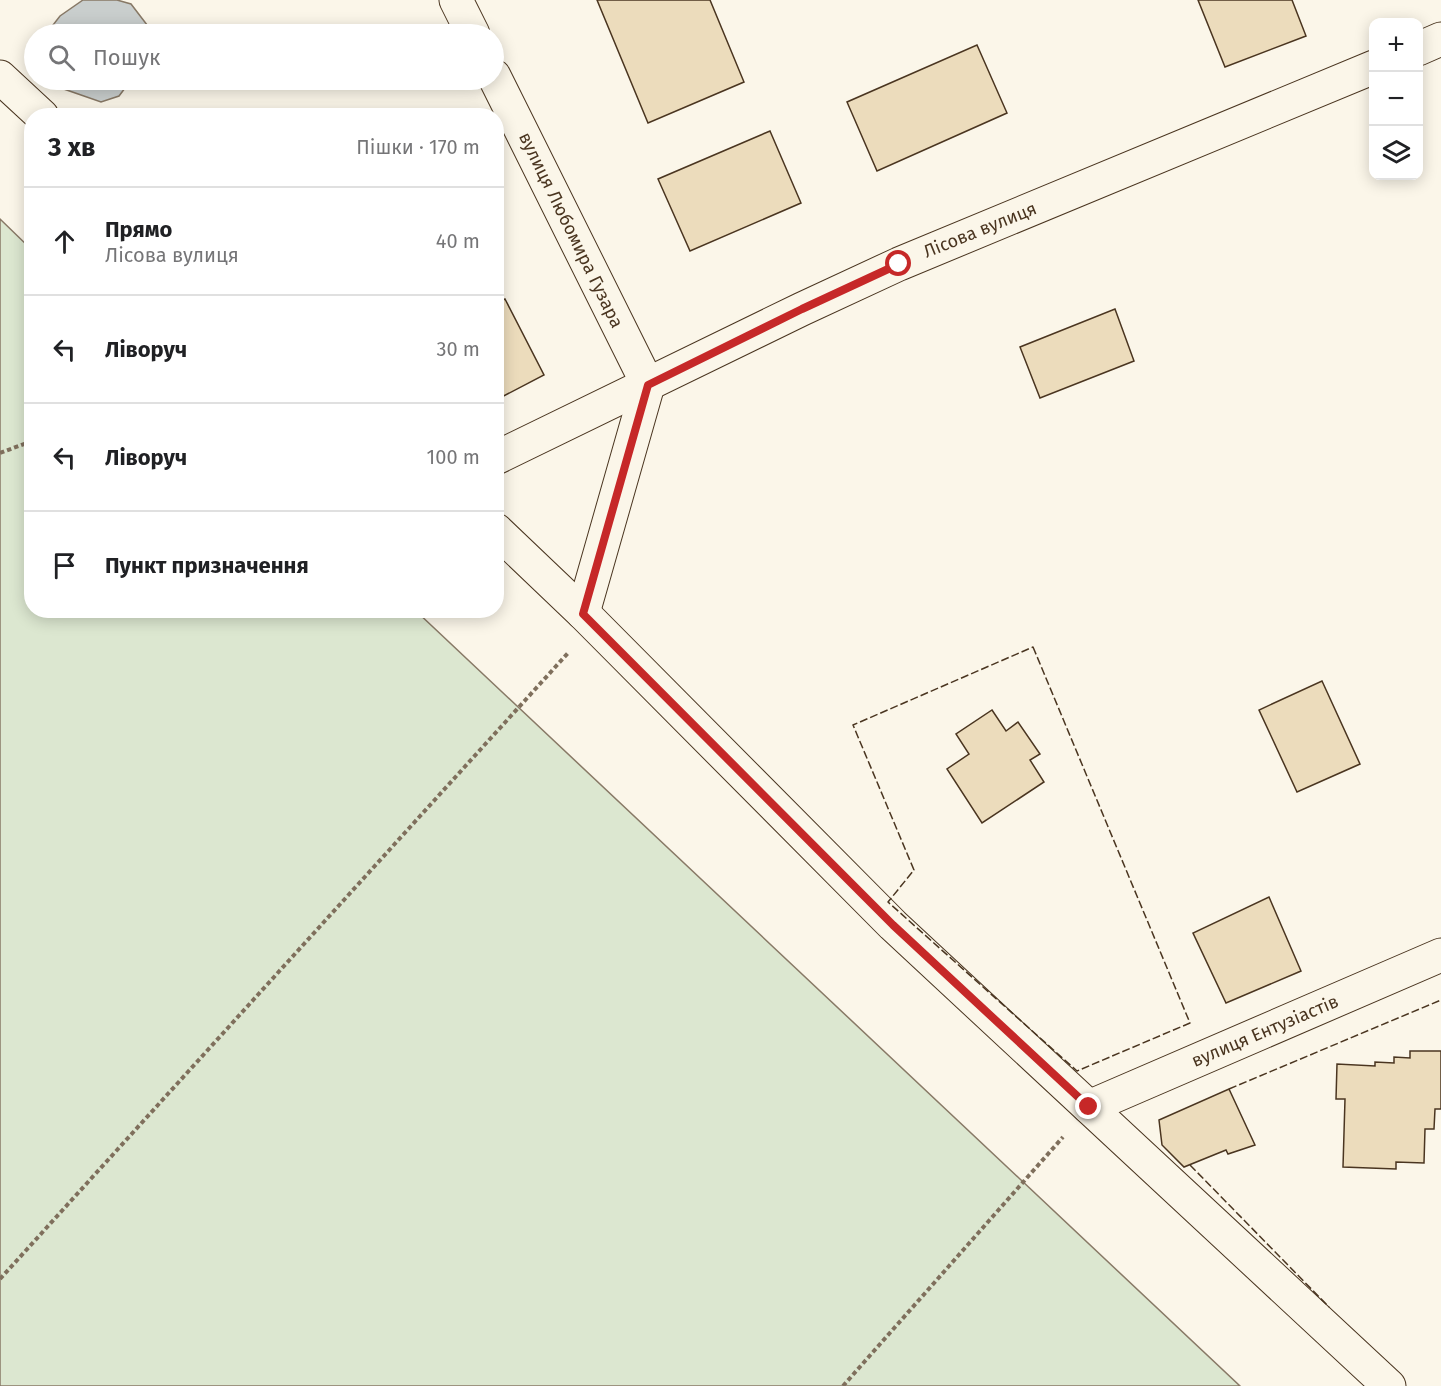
<!DOCTYPE html>
<html lang="uk">
<head>
<meta charset="utf-8">
<style>
  :root { --surface:#fff; --page:#f6f6f6; --text:#202124; --muted:#757577; --line:#e0e0e0 }
  body { margin:0; font-family:"Fira Sans",sans-serif; background:var(--page); color:var(--text) }
  .controls { position:absolute; right:18px; top:18px; display:grid; overflow:hidden; border-radius:12px; box-shadow:0 3px 15px #0003 }
  .controls button { width:54px; height:54px; display:grid; place-items:center; padding:0; border:0; border-bottom:2px solid var(--line); background:var(--surface); color:var(--text); font:30px sans-serif }
  .stop { position:absolute; width:18px; height:18px; margin:-14px; border:4px solid #c62828; border-radius:50%; background:#fff }
  .stop.end { background:#c62828; border-color:#fff; box-shadow:0 2px 6px #0008 }
  .list { margin:0; padding:0; list-style:none }
  h2 { display:flex; justify-content:space-between; align-items:center; height:78px; margin:0; padding:0 24px; font-size:26px }
  h2 small { font-size:20px; font-weight:400; color:var(--muted) }
  .list li { display:grid; grid-template-columns:39px 1fr auto; gap:18px; align-items:center; box-sizing:border-box; height:108px; padding:0 24px; border-top:2px solid var(--line) }
  .list b { display:block; font-size:22px; white-space:nowrap }
  .list p { margin:0; font-size:20px; white-space:nowrap; color:var(--muted) }
  .list em { font-size:20px; font-style:normal; color:var(--muted) }
  .icon { flex:none; width:33px; height:33px; fill:none; stroke:currentColor; stroke-width:2; stroke-linecap:round; stroke-linejoin:round }
  .map { position:relative; flex:none; width:1441px; height:1386px; overflow:hidden }
  .search { position:absolute; background:var(--surface); box-shadow:0 3px 15px #0003; left:24px; top:24px; width:480px; height:66px; display:flex; align-items:center; gap:15px; box-sizing:border-box; padding:0 21px; border-radius:33px; color:var(--muted); font-size:22px }
  .panel { position:absolute; background:var(--surface); box-shadow:0 3px 15px #0003; left:24px; top:108px; width:480px; height:510px; border-radius:24px }
  .map>svg:first-child { display:block }
</style>
</head>
<body>
<div class="map">
<svg width="1441" height="1386" viewBox="0 0 1441 1386">
  <rect width="100%" height="100%" fill="#fbf6e9"/>
  <polygon fill="#dce7d0" stroke="#887966" stroke-width="1.5" points="0,219 31,249 32,610 416,611 1240,1386 0,1386"/>
  <g fill="#c9cecd" stroke="#887966" stroke-width="1.5">
    <polygon points="83,0 117,0 131,4 154,34 46,34 60,16"/>
    <polygon points="55,80 137,80 128,84 119,96 101,102 61,88"/>
  </g>
  <g fill="#ecdcbc" stroke="#4a3520" stroke-width="1.5">
    <polygon points="597,0 710,0 744,82 648,123"/>
    <polygon points="1198,0 1292,0 1306,36 1225,67"/>
    <polygon points="977,45 1007,113 877,171 847,102"/>
    <polygon points="770,131 801,203 690,251 658,179"/>
    <polygon points="505,299 544,375 496,400 496,303"/>
    <polygon points="1115,309 1134,361 1040,398 1020,347"/>
    <polygon points="1322,681 1360,764 1297,792 1259,710"/>
    <polygon points="992,710 1006,731 1018,722 1040,754 1030,760 1044,782 982,823 947,769 969,754 956,734"/>
    <polygon points="1269,897 1301,971 1226,1003 1193,933"/>
    <polygon points="1410,1051 1441,1051 1441,1109 1435,1109 1434,1129 1425,1129 1424,1163 1396,1162 1396,1169 1343,1167 1345,1099 1336,1099 1337,1064 1375,1066 1375,1062 1394,1063 1394,1057 1410,1058"/>
    <polygon points="1229,1089 1255,1145 1228,1154 1226,1150 1184,1167 1162,1145 1159,1120"/>
  </g>
  <g fill="none" stroke-linecap="round" stroke-linejoin="round">
    <defs>
      <g id="minor">
        <polyline points="456,0 473,34"/>
        <polyline points="1418,49 1441,39"/>
        <polyline points="494,76 648,385 583,613"/>
        <polyline points="0,77 42,116"/>
        <polyline points="496,458 802,309 899,264 1374,67"/>
        <polyline points="496,530 583,613 893,925 1389,1386"/>
        <polyline points="1089,1107 1441,955"/>
      </g>
    </defs>
    <use href="#minor" stroke="#4a3520" stroke-width="35"/>
    <g stroke="#7f6f5c" stroke-width="4" stroke-dasharray="4.5 3" stroke-linecap="butt">
      <polyline points="0,453 32,441"/>
      <polyline points="0,1279 568,653"/>
      <polyline points="843,1386 1063,1137"/>
    </g>
    <use href="#minor" stroke="#fbf6e9" stroke-width="33"/>
    <g stroke="#4a3520" stroke-width="1.5" stroke-dasharray="8 3" stroke-linecap="butt">
      <polygon points="1033,647 1190,1023 1077,1071 888,902 914,870 853,725"/>
      <polyline points="1229,1089 1441,1000"/>
      <polyline points="1190,1165 1329,1307"/>
    </g>
  </g>
  <g fill="none" stroke-linecap="round" stroke-linejoin="round">
    <polyline stroke="#c62828" stroke-width="8" points="899,264 802,309 648,385 583,614 893,925 1089,1107"/>
  </g>
  <g text-anchor="middle" stroke-width="4.5" stroke-linejoin="round" paint-order="stroke">
    <g font-size="18" fill="#4a3520" stroke="#fbf6e9">
      <text transform="translate(571 230) rotate(64)" y="6">вулиця Любомира Гузара</text>
      <text transform="translate(980 230) rotate(-22)" y="6">Лісова вулиця</text>
      <text transform="translate(1265 1031) rotate(-23)" y="6">вулиця Ентузіастів</text>
    </g>
  </g>
</svg>
<div class="controls">
<button>+</button>
<button>−</button>
<button><svg class="icon" aria-label="layers" viewBox="0 0 24 24"><path d="M12 4l9 5-9 5-9-5zM3 14l9 5 9-5"/></svg></button>
</div>
<div class="stop" style="left:899px;top:264px"></div>
<div class="stop end" style="left:1089px;top:1107px"></div>
<div class="search"><svg class="icon" aria-label="search" viewBox="0 0 24 24"><circle cx="10" cy="10" r="6"/><path d="M15 15l6 6"/></svg>Пошук</div>
<section class="panel">
<h2>3 хв<small>Пішки · 170 m</small></h2>
<ul class="list">
<li><svg class="icon" aria-label="ahead" viewBox="0 0 24 24"><path d="M12 20V5M6 11l6-6 6 6"/></svg><div><b>Прямо</b><p>Лісова вулиця</p></div><em>40 m</em></li>
<li><svg class="icon" aria-label="left" viewBox="0 0 24 24"><path d="M17 20v-9H6M10 6l-5 5 5 5"/></svg><div><b>Ліворуч</b></div><em>30 m</em></li>
<li><svg class="icon" aria-label="left" viewBox="0 0 24 24"><path d="M17 20v-9H6M10 6l-5 5 5 5"/></svg><div><b>Ліворуч</b></div><em>100 m</em></li>
<li><svg class="icon" aria-label="arrive" viewBox="0 0 24 24"><path d="M6 21V4h12l-3 4 3 4H6"/></svg><div><b>Пункт призначення</b></div></li>
</ul>
</section>
</div>
</body>
</html>
